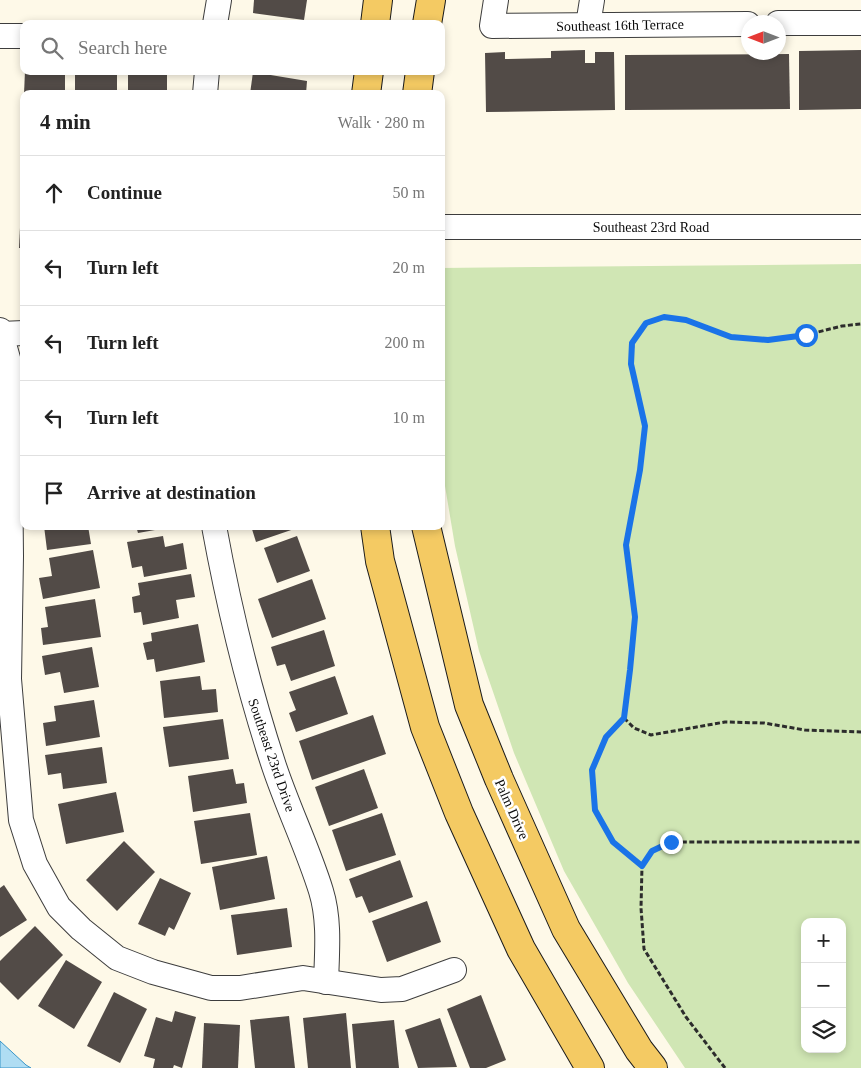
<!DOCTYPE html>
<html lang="en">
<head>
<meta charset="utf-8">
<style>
  :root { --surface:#fff; --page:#f6f6f6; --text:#222; --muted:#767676; --line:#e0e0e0 }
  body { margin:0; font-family:"Times New Roman",serif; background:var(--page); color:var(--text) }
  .controls { position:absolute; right:15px; bottom:15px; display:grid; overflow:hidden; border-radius:10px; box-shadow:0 2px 8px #0003 }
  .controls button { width:45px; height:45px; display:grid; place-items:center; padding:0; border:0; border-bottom:1px solid var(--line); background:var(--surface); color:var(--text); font:25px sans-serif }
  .compass { position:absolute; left:741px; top:15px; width:45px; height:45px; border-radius:50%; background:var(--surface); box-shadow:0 2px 8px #0003; rotate:270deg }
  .stop { position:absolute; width:15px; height:15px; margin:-11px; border:4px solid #1a73e8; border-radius:50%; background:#fff }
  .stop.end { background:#1a73e8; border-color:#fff; box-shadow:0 1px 5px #0008 }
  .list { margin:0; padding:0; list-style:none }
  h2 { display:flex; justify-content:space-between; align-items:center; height:65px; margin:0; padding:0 20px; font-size:21px }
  h2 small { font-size:16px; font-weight:400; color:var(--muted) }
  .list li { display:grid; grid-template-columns:32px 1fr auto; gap:15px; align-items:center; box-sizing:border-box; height:75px; padding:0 20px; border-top:1px solid var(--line) }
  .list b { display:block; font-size:19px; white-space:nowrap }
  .list em { font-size:16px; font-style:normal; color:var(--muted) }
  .icon { flex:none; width:28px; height:28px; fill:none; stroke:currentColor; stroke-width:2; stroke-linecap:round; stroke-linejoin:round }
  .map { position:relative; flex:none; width:861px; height:1068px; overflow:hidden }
  .search { position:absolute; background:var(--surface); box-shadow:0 2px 8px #0003; left:20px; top:20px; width:425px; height:55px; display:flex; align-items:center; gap:12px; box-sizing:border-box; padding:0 18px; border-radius:10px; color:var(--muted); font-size:19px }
  .panel { position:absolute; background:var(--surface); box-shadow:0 2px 8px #0003; left:20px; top:90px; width:425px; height:440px; border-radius:10px }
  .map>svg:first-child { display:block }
</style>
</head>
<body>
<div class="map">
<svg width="861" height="1068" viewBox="0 0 861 1068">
  <rect width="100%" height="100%" fill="#fef9e8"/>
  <path fill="#d0e6b4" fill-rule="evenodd" d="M861,264v804h-176l-57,-85 -64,-112 -50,-118 -35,-102 -24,-105 -14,-84v-194zM805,922h37v127h-37z"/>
  <polygon fill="#afddf3" stroke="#3995c8" points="0,1041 26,1065 31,1068 0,1068"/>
  <g fill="#524b47">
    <polygon points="254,0 307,0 304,20 253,13"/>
    <polygon points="585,50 585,63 595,63 595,52 614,52 615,110 486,112 485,53 505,52 505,59 551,58 551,51"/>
    <polygon points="861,50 861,109 799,110 799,51"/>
    <polygon points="789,54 790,109 625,110 625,55"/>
    <polygon points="25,71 65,71 65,94 24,94"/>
    <rect x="75" y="71" width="42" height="23"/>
    <rect x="128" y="71" width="39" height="23"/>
    <polygon points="253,72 307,81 306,94 250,94"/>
    <polygon points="21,207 24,207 24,248 19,248"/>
    <polygon points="44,526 88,526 91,544 47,550"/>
    <polygon points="136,526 172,526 172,527 138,533"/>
    <polygon points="251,526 300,526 300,527 256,542"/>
    <polygon points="163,536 165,547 183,543 187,569 144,577 142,566 132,568 127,542"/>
    <polygon points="297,536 310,571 277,583 264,548"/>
    <polygon points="93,550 100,588 43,599 39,578 52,576 49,558"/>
    <polygon points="191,574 195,597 176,600 179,618 143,625 141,612 134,613 132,597 140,595 138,583"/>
    <polygon points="312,579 326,619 272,638 258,599"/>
    <polygon points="95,599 101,637 43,645 41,628 48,627 45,607"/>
    <polygon points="198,624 205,662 156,672 154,659 147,660 143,643 152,641 151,633"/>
    <polygon points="324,630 335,666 291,681 285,664 277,666 271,647"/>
    <polygon points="92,647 99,687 64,693 60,672 45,675 42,656"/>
    <polygon points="200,676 202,690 216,689 218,712 164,718 160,681"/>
    <polygon points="335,676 348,714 296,732 289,713 296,710 289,692"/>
    <polygon points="94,700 100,737 46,746 43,723 56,721 54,706"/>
    <polygon points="373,715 386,754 312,780 299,741"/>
    <polygon points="223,719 229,759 169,767 163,727"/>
    <polygon points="102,747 107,783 63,789 61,773 48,775 45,755"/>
    <polygon points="233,769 236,784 244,783 247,803 193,812 188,776"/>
    <polygon points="364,769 378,808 329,826 315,787"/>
    <polygon points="116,792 124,832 66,844 58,804"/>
    <polygon points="250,813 257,855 201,864 194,821"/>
    <polygon points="382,813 396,855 346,871 332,830"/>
    <polygon points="124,841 155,872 117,911 86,880"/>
    <polygon points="267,856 275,899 220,910 212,867"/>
    <polygon points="400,860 413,897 369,913 362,896 356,898 349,879"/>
    <polygon points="160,878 191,893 174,930 169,927 165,936 138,924"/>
    <polygon points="4,885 27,920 0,937 0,888"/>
    <polygon points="427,901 441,942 387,962 372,921"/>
    <polygon points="287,908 292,947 237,955 231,915"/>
    <polygon points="35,926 63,955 18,1000 0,982 0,961"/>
    <polygon points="66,960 102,982 74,1029 38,1006"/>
    <polygon points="114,992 147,1009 120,1063 87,1046"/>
    <polygon points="481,995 506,1060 486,1068 470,1068 447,1009"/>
    <polygon points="175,1011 196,1017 182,1068 174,1065 173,1068 153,1068 155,1059 144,1056 156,1017 172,1022"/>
    <polygon points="346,1013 351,1068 308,1068 303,1018"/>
    <polygon points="289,1016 295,1068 255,1068 250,1020"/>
    <polygon points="440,1018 457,1067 418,1068 405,1030"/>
    <polygon points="394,1020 399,1068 356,1068 352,1024"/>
    <polygon points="204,1023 240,1025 238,1068 202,1068"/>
  </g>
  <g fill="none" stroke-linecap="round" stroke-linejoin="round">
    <defs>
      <g id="minor">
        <polyline points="496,0 492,26 748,24"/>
        <polyline points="778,23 861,23"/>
        <polyline points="215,24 219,0"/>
        <polyline points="588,25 592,0"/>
        <polyline points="0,36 24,36"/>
        <polyline points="205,94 207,71"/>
        <polyline points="441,227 861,227"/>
        <polyline points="0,330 9,362 11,556 9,679 21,820 35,864 59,907 81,929 117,958 153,972 211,988 240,988 303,978 381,990 402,989 454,970"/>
        <polyline points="1,334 24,333"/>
        <path d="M214,526c15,82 34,161 60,240 14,42 34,83 47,125 9,29 6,61 5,91"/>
      </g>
      <g id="major">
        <polyline points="375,24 378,0"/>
        <polyline points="427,24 431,0"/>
        <polyline points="366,94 369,71"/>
        <polyline points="417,94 420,71"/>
        <polyline points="375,526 380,561 425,727 459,813 521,949 590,1068"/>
        <polyline points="426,526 469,705 499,779 566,929 639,1050 653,1068"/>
      </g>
    </defs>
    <use href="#minor" stroke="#3d3d3d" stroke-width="26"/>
    <use href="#major" stroke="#1b1b1b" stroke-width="30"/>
    <g stroke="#2c2c2c" stroke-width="3" stroke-dasharray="5 2.5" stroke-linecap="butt">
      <polyline points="624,718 634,728 651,735 725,722 764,723 805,730 861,732"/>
      <polyline points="642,866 613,842 595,810 592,770 606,737 624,718 630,670 635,617 626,545 640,470 645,425 631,364 633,343 646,323 664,317 686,320 731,337 768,340 806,335 842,326 861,324"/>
      <polyline points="725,1068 686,1017 644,949 641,908 642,866 651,851 671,842 861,842"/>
    </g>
    <use href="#minor" stroke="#fff" stroke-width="24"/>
    <use href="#major" stroke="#f4ca63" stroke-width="28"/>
  </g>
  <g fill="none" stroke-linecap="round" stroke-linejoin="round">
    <polyline stroke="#1a73e8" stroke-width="6" points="671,842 652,851 642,866 613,842 595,810 592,770 606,737 624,718 630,670 635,617 626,545 640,470 645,426 631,364 632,343 646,323 664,317 686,320 731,337 768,340 806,335"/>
  </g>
  <g text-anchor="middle" stroke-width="5" stroke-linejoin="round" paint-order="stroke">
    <g font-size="14" fill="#0a0a0a" stroke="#fff">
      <text transform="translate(620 25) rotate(-1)" y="5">Southeast 16th Terrace</text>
      <text x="651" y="232">Southeast 23rd Road</text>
      <text transform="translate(272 755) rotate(71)" y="5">Southeast 23rd Drive</text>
      <text transform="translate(512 809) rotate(66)" y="5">Palm Drive</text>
    </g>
  </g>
</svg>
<div class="controls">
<button>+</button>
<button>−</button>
<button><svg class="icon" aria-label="layers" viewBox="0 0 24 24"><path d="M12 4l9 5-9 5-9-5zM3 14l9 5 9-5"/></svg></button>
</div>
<svg class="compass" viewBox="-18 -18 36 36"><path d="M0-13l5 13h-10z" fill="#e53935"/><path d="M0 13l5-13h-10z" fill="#767676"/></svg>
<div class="stop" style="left:806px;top:335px"></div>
<div class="stop end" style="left:671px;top:842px"></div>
<div class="search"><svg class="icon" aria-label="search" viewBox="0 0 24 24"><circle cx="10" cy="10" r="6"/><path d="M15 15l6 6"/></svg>Search here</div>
<section class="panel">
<h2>4 min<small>Walk · 280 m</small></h2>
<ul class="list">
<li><svg class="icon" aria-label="ahead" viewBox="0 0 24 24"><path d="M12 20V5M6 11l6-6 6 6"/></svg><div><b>Continue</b></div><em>50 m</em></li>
<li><svg class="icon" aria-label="left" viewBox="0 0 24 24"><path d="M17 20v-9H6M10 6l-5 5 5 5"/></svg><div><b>Turn left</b></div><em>20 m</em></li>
<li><svg class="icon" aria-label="left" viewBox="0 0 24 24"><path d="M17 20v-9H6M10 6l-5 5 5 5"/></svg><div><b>Turn left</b></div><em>200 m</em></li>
<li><svg class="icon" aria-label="left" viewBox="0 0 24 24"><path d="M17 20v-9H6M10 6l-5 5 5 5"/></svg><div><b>Turn left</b></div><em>10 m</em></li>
<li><svg class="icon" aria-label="arrive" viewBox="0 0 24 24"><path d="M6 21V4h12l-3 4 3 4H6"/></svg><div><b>Arrive at destination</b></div></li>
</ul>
</section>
</div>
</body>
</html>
